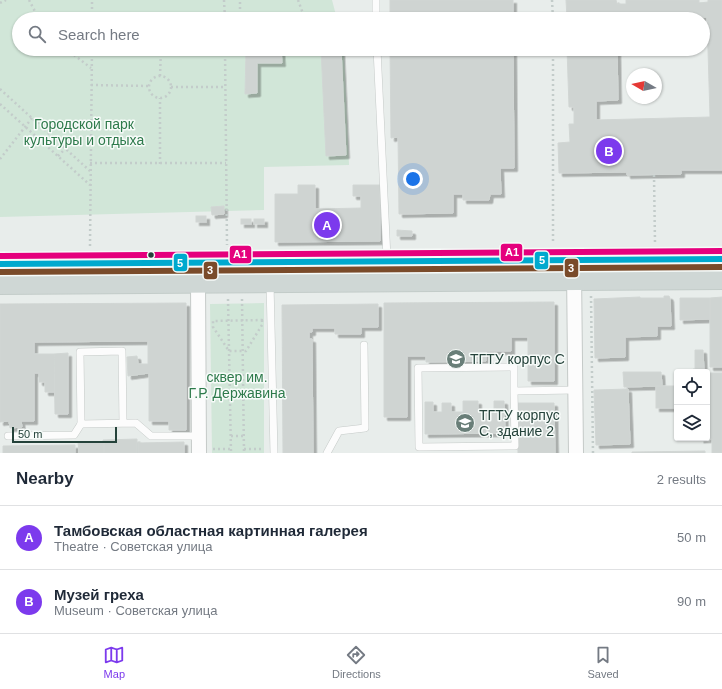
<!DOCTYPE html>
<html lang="en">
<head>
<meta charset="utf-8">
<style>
  :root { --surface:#fff; --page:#f6f6f7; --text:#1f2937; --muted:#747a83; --line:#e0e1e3; --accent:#7c3aed }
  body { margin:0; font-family:Arial,sans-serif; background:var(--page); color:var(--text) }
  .controls { position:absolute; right:12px; bottom:12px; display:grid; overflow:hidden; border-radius:4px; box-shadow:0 1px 3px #0004 }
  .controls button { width:36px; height:36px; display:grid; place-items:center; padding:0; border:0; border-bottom:1px solid var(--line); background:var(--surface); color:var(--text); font:20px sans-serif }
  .compass { position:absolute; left:626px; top:68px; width:36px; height:36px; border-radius:50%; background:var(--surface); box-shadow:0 1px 3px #0004; rotate:279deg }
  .scale { position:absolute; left:12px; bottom:10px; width:105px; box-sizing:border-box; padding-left:4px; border:2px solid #24423a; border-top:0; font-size:11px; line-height:14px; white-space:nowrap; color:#24423a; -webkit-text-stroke:3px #f7fbf9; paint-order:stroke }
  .you { position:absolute; left:413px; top:179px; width:14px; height:14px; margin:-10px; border:3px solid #fff; border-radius:50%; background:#1a73e8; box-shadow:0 0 0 6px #1a73e833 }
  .badge { display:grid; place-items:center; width:26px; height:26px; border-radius:50%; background:var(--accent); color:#fff; font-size:13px; font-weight:700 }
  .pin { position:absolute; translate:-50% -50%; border:2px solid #fff; box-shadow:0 1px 4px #0006 }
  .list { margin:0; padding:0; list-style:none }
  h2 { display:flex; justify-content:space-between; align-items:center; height:52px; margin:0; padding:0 16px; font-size:17px }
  h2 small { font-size:13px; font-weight:400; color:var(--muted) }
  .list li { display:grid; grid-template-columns:26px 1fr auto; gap:12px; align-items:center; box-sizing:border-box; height:64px; padding:0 16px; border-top:1px solid var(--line) }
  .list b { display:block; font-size:15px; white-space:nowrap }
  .list p { margin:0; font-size:13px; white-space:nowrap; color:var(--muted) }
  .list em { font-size:13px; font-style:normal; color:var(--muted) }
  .icon { flex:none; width:22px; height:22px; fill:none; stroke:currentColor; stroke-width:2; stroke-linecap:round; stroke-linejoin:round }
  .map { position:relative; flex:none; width:722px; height:453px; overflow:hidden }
  .search { position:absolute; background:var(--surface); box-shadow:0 1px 3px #0004; left:12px; right:12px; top:12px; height:44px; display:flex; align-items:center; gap:10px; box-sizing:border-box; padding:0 14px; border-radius:22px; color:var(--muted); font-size:15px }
  .sheet { height:180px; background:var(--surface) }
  nav { display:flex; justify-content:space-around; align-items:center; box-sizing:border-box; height:56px; border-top:1px solid var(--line); background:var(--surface); font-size:11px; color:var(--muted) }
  nav a { display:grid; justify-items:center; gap:2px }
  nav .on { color:var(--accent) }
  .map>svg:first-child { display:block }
</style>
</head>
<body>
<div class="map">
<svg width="722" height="453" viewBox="0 0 722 453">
  <defs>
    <filter id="shadow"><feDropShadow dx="3.5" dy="3.5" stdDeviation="0" flood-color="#0004"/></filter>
  </defs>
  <rect width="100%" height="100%" fill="#e8edeb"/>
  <g fill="#d1e6d8">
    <polygon points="0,0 332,0 337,19 19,19 19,49 344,49 349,165 264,167 264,210 0,217"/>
    <polygon points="264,303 264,453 212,453 210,304"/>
  </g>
  <g fill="#cfd4d2" stroke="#d1d6d4" filter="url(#shadow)">
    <rect x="390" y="0" width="123" height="19"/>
    <polygon points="566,0 616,0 617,4 626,4 626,0 699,0 699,3 708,2 708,0 722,0 722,170 681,170 681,174 627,175 627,172 559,173 558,143 570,142 569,124 574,124 574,107 569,107 567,49 617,49 618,100 596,101 596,120 710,117 707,17 567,19"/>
    <polygon points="246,49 281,49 282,63 257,63 257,93 245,94"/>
    <polygon points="321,49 341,49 346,155 326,156"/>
    <polygon points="390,49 513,49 514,168 500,168 501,194 490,194 489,200 463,200 463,194 453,194 453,213 399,214 398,137 391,138"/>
    <polygon points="298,185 315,185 315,209 361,208 361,196 353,196 353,185 380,185 380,241 275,242 275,194 298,194"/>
    <polygon points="224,206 224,214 212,215 211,207"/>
    <rect x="196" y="216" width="10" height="6"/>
    <rect x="241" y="219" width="10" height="5"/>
    <rect x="254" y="219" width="10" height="5"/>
    <polygon points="397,230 412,231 412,236 397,236"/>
    <polygon points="664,296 669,296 670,298 671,326 657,326 657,336 625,337 625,357 595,358 594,299 640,297 640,298 664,298"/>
    <polygon points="722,297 722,367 710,367 710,298"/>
    <polygon points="680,298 710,298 710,319 680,320"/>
    <polygon points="554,302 554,381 528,381 528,337 511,337 511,351 486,351 486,361 426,362 426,356 407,356 407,417 384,417 384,303"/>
    <polygon points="186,303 186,430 169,430 169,421 149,421 149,373 128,376 127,357 137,356 138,364 148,364 148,341 34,342 34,354 54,354 55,392 45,392 45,382 39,382 39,373 34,373 34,421 21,421 22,427 10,428 9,421 0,422 0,304"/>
    <polygon points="378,304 378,327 361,327 361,334 335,334 335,328 312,328 312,332 309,332 309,339 312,339 313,453 283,453 282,305"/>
    <polygon points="695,350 703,350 704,372 693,372 693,369 695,369"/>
    <polygon points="68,353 68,414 55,414 54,354"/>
    <polygon points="623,372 661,372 662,386 624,387"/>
    <polygon points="707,373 722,373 722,453 712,453 712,439 700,439 707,438"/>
    <rect x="656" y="386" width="21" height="22"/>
    <polygon points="628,389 630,444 596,445 594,390"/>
    <polygon points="463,401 478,401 478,412 494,412 494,401 504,401 505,433 425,434 425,402 433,402 433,412 442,412 442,403 451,403 451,412 463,412"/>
    <polygon points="517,403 554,403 555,453 518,453"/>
    <polygon points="137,439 137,453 104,453 103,440"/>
    <polygon points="78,442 104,442 104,453 79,453"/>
    <polygon points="184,442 184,453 138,453 138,443"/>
    <polygon points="75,445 75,453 3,453 3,446"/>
    <polygon points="705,451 705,453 632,453 632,452"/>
  </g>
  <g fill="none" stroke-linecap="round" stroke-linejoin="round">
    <defs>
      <g id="service">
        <polyline points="376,0 376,19"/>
        <polyline points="377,49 387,258"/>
        <polyline points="270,283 274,453"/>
        <polyline points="514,391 515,446 419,447 418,368 514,367 514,391 575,390"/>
        <polyline points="123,423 122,351 80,352 81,424 136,423 151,436 199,436"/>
        <polyline points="8,436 74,435 81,424"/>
        <polyline points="327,453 339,431 365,428 364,345"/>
      </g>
      <g id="minor">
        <polyline points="574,271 576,453"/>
        <polyline points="198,282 199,453"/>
      </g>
      <g id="primary">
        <polyline points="0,264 722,259"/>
        <polyline points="0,283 722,278"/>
      </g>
    </defs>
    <use href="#service" stroke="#c5cac8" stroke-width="8"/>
    <use href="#minor" stroke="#c5cac8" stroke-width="16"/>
    <use href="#primary" stroke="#c3ccc9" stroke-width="24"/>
    <g stroke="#c3ccca" stroke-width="2.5" stroke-dasharray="2 3" stroke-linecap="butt">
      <polyline points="29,0 39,19"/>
      <polyline points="224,0 225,19"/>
      <polyline points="298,0 305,19"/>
      <polyline points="552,0 553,19"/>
      <polyline points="0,3 6,0"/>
      <polyline points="92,19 92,0"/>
      <polyline points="220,19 240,19 240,0"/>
      <polyline points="66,49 91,68"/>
      <polyline points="225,49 227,245"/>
      <polyline points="553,49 553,242"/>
      <polyline points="160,76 161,49"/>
      <circle cx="160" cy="87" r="11"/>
      <polyline points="91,85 149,86"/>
      <polyline points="171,87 225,87"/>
      <polyline points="0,89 90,171"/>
      <polyline points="0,104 90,185"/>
      <polyline points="58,156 66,148"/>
      <polyline points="0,159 32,118"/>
      <polyline points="90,163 226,163"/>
      <polyline points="160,164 160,98"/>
      <polyline points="654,175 655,243"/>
      <polyline points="90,246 92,49"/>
      <polyline points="591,296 593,453"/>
      <polyline points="228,299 231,453"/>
      <polyline points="242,299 244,453"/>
      <polygon points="262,320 262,325 246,351 229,351 213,327 213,321"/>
      <polyline points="231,436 244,436"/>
      <polyline points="213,449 231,449"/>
      <polyline points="244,449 264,449"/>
    </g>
    <use href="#service" stroke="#fcfcfc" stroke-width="7"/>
    <use href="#minor" stroke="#fcfcfc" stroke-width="14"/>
    <use href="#primary" stroke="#cfd7d5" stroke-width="22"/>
    <defs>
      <polyline id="bus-1" points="0,264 722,259"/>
      <polyline id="bus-2" points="0,272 722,267"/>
      <polyline id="bus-3" points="0,256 722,251"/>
    </defs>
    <use href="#bus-1" stroke="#f7fbf9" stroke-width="9"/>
    <use href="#bus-2" stroke="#f7fbf9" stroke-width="9"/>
    <use href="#bus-3" stroke="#f7fbf9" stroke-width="9"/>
    <use href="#bus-1" stroke="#00a9ce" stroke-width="6"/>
    <use href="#bus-2" stroke="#7a4b2a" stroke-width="6"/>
    <use href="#bus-3" stroke="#e5007d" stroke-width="6"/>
  </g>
  <defs>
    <symbol id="university-disc" viewBox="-11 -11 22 22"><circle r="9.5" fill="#697e78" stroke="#f7fbf9"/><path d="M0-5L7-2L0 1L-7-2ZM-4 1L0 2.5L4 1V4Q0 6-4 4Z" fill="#fff"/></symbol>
  </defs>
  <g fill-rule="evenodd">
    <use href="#university-disc" x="445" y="348" width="22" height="22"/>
    <use href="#university-disc" x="454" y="412" width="22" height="22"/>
  </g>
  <circle fill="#24423a" stroke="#f7fbf9" stroke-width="1.5" cx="151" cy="255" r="3.5"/>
  <g text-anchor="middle" stroke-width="3" stroke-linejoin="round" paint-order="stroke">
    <g font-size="14" fill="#2d7a4b" stroke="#f7fbf9">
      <text x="84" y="129">Городской парк<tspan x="84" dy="16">культуры и отдыха</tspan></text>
      <text x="237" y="382">сквер им.<tspan x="237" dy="16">Г.Р. Державина</tspan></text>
    </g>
    <g font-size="14" fill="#24423a" stroke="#f7fbf9" text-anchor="start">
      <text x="470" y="364">ТГТУ корпус С</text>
      <text x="479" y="420">ТГТУ корпус<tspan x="479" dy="16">С, здание 2</tspan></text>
    </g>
  </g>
  <g stroke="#f7fbf9" stroke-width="1.5">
    <rect x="500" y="243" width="23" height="19" rx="4" fill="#e5007d"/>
    <rect x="229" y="245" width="23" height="19" rx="4" fill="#e5007d"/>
    <rect x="534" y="251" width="15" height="19" rx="4" fill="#00a9ce"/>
    <rect x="173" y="253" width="15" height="19" rx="4" fill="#00a9ce"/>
    <rect x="564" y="258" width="15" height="20" rx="4" fill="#7a4b2a"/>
    <rect x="203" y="261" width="15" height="19" rx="4" fill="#7a4b2a"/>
  </g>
  <g font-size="11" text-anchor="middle" font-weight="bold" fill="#fff">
    <text x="512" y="256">А1</text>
    <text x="240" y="258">А1</text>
    <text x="542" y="264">5</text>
    <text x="180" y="267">5</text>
    <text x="571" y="272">3</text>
    <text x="210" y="274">3</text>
  </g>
</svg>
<div class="controls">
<button><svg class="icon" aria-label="locate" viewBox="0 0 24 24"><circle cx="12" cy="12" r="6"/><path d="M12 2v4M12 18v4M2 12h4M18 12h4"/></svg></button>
<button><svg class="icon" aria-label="layers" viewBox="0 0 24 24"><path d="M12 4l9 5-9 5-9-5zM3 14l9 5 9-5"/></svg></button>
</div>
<svg class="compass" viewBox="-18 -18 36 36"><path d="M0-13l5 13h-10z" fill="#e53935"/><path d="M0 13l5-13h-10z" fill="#747a83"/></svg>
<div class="scale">50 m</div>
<div class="you"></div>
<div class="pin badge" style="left:327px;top:225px">A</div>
<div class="pin badge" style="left:609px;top:151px">B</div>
<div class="search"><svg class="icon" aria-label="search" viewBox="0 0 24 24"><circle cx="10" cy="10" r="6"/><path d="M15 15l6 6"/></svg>Search here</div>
</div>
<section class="sheet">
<h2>Nearby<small>2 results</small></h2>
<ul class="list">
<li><span class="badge">A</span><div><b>Тамбовская областная картинная галерея</b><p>Theatre · Советская улица</p></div><em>50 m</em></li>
<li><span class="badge">B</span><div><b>Музей греха</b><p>Museum · Советская улица</p></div><em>90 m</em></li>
</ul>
</section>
<nav>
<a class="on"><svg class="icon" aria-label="map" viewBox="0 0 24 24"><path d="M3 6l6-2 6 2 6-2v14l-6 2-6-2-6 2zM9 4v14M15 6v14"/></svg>Map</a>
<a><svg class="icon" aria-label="directions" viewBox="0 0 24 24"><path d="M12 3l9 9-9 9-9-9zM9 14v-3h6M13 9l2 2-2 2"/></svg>Directions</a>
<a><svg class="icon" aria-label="saved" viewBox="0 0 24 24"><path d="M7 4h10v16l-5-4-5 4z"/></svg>Saved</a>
</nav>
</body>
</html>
